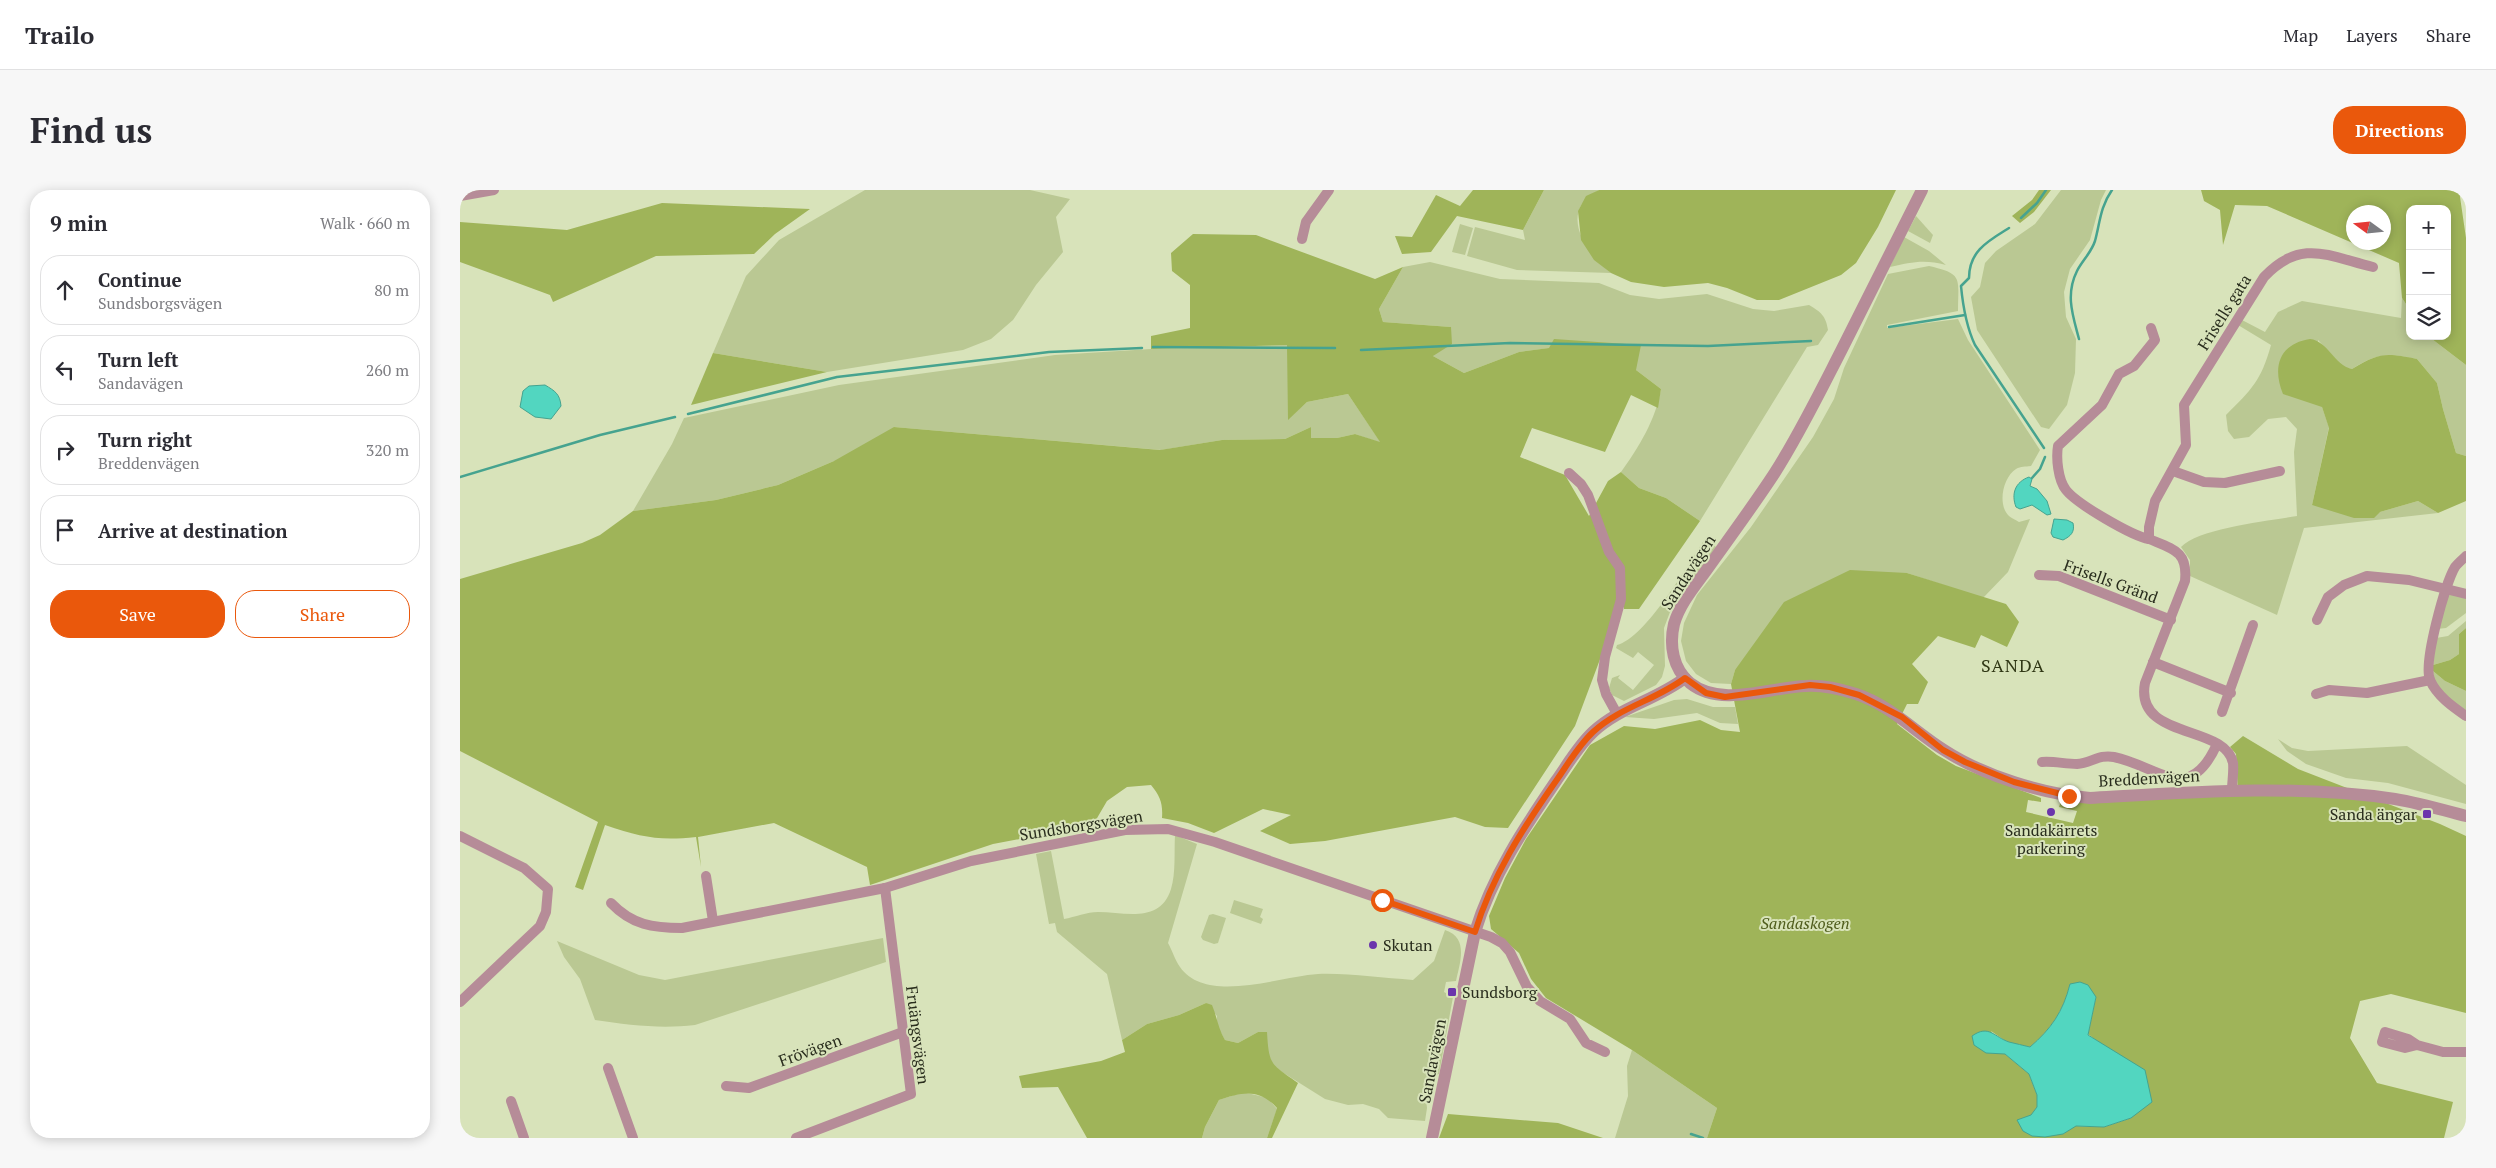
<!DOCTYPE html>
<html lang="en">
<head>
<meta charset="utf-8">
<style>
  :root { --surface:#fff; --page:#f7f7f7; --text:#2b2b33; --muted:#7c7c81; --line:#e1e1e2; --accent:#ea580c }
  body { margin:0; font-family:"PT Serif",serif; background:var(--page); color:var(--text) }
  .controls { position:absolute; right:15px; top:15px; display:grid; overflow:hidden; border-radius:10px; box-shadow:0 2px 12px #0003 }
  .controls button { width:45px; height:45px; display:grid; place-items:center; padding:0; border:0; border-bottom:1px solid var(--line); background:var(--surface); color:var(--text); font:25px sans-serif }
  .compass { position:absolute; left:1886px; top:15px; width:45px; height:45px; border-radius:50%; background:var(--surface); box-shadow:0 2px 12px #0003; rotate:285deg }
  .stop { position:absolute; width:15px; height:15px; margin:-11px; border:4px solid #ea580c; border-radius:50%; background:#fff }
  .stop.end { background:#ea580c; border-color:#fff; box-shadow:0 1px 5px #0008 }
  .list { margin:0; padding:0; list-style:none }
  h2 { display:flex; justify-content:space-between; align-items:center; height:65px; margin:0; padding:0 20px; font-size:21px }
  h2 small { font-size:16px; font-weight:400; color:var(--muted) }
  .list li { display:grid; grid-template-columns:32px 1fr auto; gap:15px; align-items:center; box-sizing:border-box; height:70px; margin:0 10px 10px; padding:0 10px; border:1px solid var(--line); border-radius:20px }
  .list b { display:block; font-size:19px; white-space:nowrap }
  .list p { margin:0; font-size:16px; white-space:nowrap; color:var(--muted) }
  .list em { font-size:16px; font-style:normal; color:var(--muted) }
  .actions { display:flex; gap:10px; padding:15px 20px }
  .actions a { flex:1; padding:11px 0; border:1px solid var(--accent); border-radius:20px; text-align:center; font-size:18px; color:var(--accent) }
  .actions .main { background:var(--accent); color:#fff }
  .icon { flex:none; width:28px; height:28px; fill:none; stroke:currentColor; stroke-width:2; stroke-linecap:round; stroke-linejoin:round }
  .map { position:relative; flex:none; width:2006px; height:948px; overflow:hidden; border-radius:20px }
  header { display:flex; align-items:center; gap:30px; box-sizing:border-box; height:70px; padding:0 25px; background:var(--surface); border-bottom:1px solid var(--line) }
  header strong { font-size:24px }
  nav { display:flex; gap:28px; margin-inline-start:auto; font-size:18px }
  .intro { display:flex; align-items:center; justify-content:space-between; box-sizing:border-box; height:120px; padding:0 30px }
  h1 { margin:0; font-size:35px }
  .button { padding:12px 22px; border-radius:20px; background:var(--accent); color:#fff; font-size:18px; font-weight:700 }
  main { display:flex; gap:30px; padding:0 30px }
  aside { flex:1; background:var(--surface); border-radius:20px; box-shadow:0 2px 12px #0003 }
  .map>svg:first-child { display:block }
</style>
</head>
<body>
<header>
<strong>Trailo</strong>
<nav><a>Map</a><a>Layers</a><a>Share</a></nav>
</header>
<div class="intro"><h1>Find us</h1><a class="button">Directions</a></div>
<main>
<aside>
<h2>9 min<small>Walk · 660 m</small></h2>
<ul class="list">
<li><svg class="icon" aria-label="ahead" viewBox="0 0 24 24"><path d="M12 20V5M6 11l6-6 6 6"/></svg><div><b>Continue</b><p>Sundsborgsvägen</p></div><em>80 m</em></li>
<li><svg class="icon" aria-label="left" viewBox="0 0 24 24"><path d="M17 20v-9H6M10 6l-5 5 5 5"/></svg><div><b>Turn left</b><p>Sandavägen</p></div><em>260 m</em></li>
<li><svg class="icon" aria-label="right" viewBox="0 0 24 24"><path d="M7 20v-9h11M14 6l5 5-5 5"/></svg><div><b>Turn right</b><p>Breddenvägen</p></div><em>320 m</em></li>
<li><svg class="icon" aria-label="arrive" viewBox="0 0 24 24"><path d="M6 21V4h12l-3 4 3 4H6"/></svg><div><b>Arrive at destination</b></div></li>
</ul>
<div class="actions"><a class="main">Save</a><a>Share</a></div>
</aside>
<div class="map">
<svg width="2006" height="948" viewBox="0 0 2006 948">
  <rect width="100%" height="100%" fill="#d8e3ba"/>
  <g fill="#bac893">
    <polygon points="405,0 570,0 610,9 596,27 603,62 576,95 553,130 531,149 503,160 367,182 253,163 286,86 319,50"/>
    <path d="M1084,0h55c-42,21 -14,62 12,83l-94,-3 -50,-14 8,-29 50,13 -2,-10z"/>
    <polygon points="1601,0 1646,0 1641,10 1630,50 1610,79 1604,102 1606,127 1616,149 1615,183 1607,215 1589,239 1581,237 1517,140 1511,107 1520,97 1525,73 1536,61 1575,34"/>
    <polygon points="1456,26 1473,45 1470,53 1448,41"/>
    <polygon points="1000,34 1013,38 1005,65 992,62"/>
    <path d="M1444,47l25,14 17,14c-21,-6 -35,-3 -56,2z"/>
    <path d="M970,72l70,17 99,4 31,12 29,4 48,-5 46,15 21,2 35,-6c12,7 17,11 19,25l-10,15 -11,2 -107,174 -34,-23 -27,-10 -18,-16c18,-25 35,-53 40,-83l-25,-19 -86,-22 -31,4 -55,21 -31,-17 18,-29 -68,-5 -4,-13 24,-42z"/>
    <path d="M1469,76c35,8 29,12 29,45l-71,14v3l71,-9 10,21 72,110 -9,16c-6,1 -10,0 -15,3 -13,8 -19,36 -7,47 2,2 7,4 10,6l11,-3 -22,53 -25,26 -76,-25 -172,97 -4,14 -20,-1 -15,-9 -10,-13 -5,-20 3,-18 13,-28 54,-68 62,-90 21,-38 10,-31 44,-94z"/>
    <path d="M1942,108l8,12v26h18l38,29v91l-10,-3 -13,-44 -6,-26 -20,-24c-29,-5 -39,-7 -65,10l-9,-2 -25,-27 4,67 7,20 -17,78 68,7 38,-11 20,12 -134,15 -27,87 -87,-39v-16l-9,-13c18,-19 88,-26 116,-31l-3,-64 3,-23 -11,-12 -18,2 -19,18 -15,2 -6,-8 -2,-16c26,-26 35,-34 45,-70l-33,-20 4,-5 23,12 13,-20 24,-11 99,17z"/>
    <polygon points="828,155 828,229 847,212 888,204 921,253 895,244 877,248 851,248 851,237 825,249 762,250 701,260 434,237 916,631 0,418 588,521 374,271 318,295 256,310 173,321 212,254 224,228 379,195 595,165 691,159"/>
    <path d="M1245,349l11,8 -46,65 -6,16 1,38 -3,11 -6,8 -32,16 -12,-6 -3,-7 3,-10 8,-3 -2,3 15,12 21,-25 -16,-13 -5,6 -17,-10 1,-3c29,-7 71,-81 88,-106z"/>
    <polygon points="1991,404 2006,408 2006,423 1986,438 1977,439 1988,406"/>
    <polygon points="2006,431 2006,438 1999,444 1999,464 1990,470 1973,475 1976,448 1988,446"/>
    <path d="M1973,481l12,10 21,10v20c-13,-9 -33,-23 -33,-40z"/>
    <polygon points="1227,509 1253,517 1275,517 1278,534 1260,533 1237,523 1194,529 1165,527 1214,510"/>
    <polygon points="1818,549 1832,558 1848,561 1947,556 2006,595 2006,614 1928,593 1886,588 1846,574 1827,561"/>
    <path d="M715,645l22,9 -29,99c4,7 7,17 12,24 26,38 101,9 138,7 31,-1 64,4 95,6l21,-19 11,-31c24,8 15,32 11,51l-10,1 -2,10 9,5 -14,77 -15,6 3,28 -2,13 -37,-3 -9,-9 -16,-5 -15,1 -23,-6 -51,-32 -16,-35 -20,11 -13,-3 -8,-14v-10l-11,-13 -27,12 -32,9 -25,16 -15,-66 -50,-42 -2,-9 -6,1 -13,-70 15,-3 13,68c11,-2 23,-7 34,-7 27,0 62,12 73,-23 5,-16 3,-37 4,-54z"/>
    <polygon points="774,710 803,719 800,727 803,729 801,734 770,723"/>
    <polygon points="753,724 766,728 758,753 754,754 743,750 741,747 749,725"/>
    <path d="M423,748l3,24 -191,63c-35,4 -66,0 -100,-5l-15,-41 -16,-22 -7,-16 82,34 26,5z"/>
    <polygon points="1172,860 1257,918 1247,948 1155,948 1168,906 1167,876"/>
    <polygon points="783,902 808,908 817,919 807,948 742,948 745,937 759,910"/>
  </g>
  <g fill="#9fb459" fill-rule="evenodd">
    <polygon points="1013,0 1084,0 1063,40 997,26 971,62 942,64 935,46 952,47 976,5 1000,16"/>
    <polygon points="1139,0 1436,0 1418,37 1396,73 1381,85 1319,110 1297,110 1267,98 1248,93 1204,97 1171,92 1151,83 1134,70 1121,50 1118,21 1126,6"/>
    <polygon points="1579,0 1591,0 1574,22 1560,33 1552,26 1572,10"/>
    <path d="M1741,0h258l7,48v127l-38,-29h19v-127h-37v101l-8,-12 -3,-35 -132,-57 -32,-1 -12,40 -3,-35 -16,-9zM1894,22h30v30h-30z"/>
    <polygon points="202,13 350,19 315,44 294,64 196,66 93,112 90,105 0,72 0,32 107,40"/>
    <path d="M733,44l63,1 119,44 28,-12 -24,42 4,13 68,5 1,17 -19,12 31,17 55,-21 30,-4 5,-9 87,6 -5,25 25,19 -3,19 -27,-13 -26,57 -73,-24 -12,29 45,18 24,41 19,-35 13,-9 18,16 27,10 34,23 -61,88h-15v-36l-16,65 -33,88 -67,102 -23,-1 -30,-10 -130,24 -35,3 -30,-13 31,-16 -28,-6 -49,24 -26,-10 -26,-5c1,-15 -2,-22 -11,-33l-24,2 -20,14 -14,24 -100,19 -123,41 -3,-18 -93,-44 -76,14 3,30 -5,-30c-38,4 -55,0 -91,-12l-22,65 -8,-3 23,-65 -138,-71v-172l122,-36 18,-8 33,-24 83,-11 62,-15 56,-24 60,-34 266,23 62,-10 63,-1 26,-12v11h26l18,-4 25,8 -32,-48 -41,8 -19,18 -1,-75 -136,4v-13l39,-8v-43l-18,-14 -1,-18z"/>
    <path d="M1850,149c18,2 24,26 42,30 28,-17 34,-16 65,-10l20,24 6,26 13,44 10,3v45l-28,12 -20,-12 -38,11 -6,6h-20l-42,-13 17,-77 -7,-21 -39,-13c-11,-27 -4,-50 27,-55z"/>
    <polygon points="253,163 367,182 231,215"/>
    <path d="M1390,380l57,3 99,31 13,18 -12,25 -26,-12 -6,13 -37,-12 -26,28 16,18 -10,22h-11l-10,20 40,31 19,11 85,32v4l-13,-2 -2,12 47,11 4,-12 -18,-4 2,-6 26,1 151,-8 -2,-40 -6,-7 13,-11 55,33 142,55 26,12v177l-75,-19 -31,7 -10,37 27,45 76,19 -9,36h-737l10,-30 -85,-58 -86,-52 -15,-19 -12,-26 -28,-24 -2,-13 16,-38 21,-39 64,-94 34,-19 31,3 45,-9 21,10 19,2 -9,-48 4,-14 49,-68zM1610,794l26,13 -8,37 18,14 25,70 -27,9 -29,-1 -12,8 -45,-14 14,-5 5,-8v-12l-8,-21 -24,-20 -14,-23 16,11 23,5c21,-18 33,-35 40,-63z"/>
    <polygon points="2006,438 2006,501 1985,491 1973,481 1973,475 1990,470 1999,464 1999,444"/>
    <path d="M746,813l6,2c5,12 6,23 13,35l13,3 20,-11h9c2,34 4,32 31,51l-26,55h-5l10,-30c-18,-20 -35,-16 -58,-8l-14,27 -3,11h-115l-29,-51 -36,1 -3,-12 82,-15 24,-9 -3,-12 25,-16 32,-9z"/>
    <polygon points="988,924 1098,933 1143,948 979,948"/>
  </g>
  <g fill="#52d6c0" stroke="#46a38f">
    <path d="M85,195c10,6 15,9 16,21l-10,13 -16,-2 -15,-10 3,-16 6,-5z"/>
    <path d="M1569,287l3,2 -2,7 7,3 10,12 4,13 -4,1 -15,-10 -12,4 -4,-2c-5,-13 -1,-25 13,-30z"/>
    <path d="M1594,329l13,1 6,3c2,9 -2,13 -10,17l-10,-3 -2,-4z"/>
    <path d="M1620,792l8,3 8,12 -8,38 57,35 7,32 -21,16 -27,9 -28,-1 -13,8 -18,3 -13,-1 -9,-5 -6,-11 14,-5 6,-8v-12l-8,-21 -24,-20 -19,-1 -12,-8 -2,-9c17,-12 22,1 37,6 7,2 14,3 21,5 21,-18 33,-35 40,-63z"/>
  </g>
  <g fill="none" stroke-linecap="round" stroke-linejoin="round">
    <g stroke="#46a38f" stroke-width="2.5">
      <polyline points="1561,28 1577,13 1586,0"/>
      <path d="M1549,38c-21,13 -40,23 -40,50l-8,8c2,21 5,40 14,59l69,103"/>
      <polyline points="1429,137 1505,125"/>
      <path d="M1619,149c-6,-23 -14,-44 -2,-68 5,-10 14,-18 18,-30 5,-18 5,-34 17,-51"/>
      <polyline points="693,157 875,158"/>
      <polyline points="901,160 1050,153 1248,156 1351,151"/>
      <polyline points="228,224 377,187 589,162 682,158"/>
      <polyline points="0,287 140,245 215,227"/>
      <polyline points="1572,288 1580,279 1585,267"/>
      <polyline points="1231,944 1243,948"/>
    </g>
    <g stroke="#b68c98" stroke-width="10">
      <polyline points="0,6 34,0"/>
      <polyline points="842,49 846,32 869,0"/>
      <polyline points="1713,281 1744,292 1765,293 1820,281"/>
      <polyline points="1109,283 1121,294 1128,305 1149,362 1160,378 1161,409 1145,467 1142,490 1146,504 1157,524"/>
      <path d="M1689,349c-17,-3 -72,-35 -83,-49 -8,-10 -10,-32 -8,-44l44,-41 17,-31 15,-8 21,-26 -4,-12"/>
      <path d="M2006,366c-3,3 -8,7 -11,11 -10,17 -32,96 -25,113 7,16 23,27 36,36"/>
      <polyline points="1579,385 1599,386 1711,430"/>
      <polyline points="1857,430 1868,407 1884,395 1907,386 1949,390 2006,404"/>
      <polyline points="1693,472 1771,503"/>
      <polyline points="1856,504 1869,500 1907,503 1970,490"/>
      <polyline points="1762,522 1793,435"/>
      <path d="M1582,572c12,-1 23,2 35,2 14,-1 22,-10 37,-7 46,10 75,49 103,-13"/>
      <path d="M1772,600c0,-8 2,-19 1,-27 -7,-39 -99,-23 -88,-80l40,-102c3,-30 -12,-32 -36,-42v-12l6,-26 31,-56 -2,-40 80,-128c37,-39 64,-21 109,-10"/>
      <polyline points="0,646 64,678 88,699 86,722 80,736 0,812"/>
      <polyline points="246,686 253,731"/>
      <path d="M151,713c21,22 42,25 71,25l203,-40 86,-27 154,-31 43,-1 47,13 276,95 11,6 8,9 17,35 13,14 30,18 16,24 19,9"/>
      <polyline points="1957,855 1945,858 1922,852 1925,842 1948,849 1957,855 1983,862 2006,862"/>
      <polyline points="148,878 173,948"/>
      <polyline points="266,896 289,898 443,842"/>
      <polyline points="51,911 64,948"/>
      <polyline points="336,948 451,904 425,698"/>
    </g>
    <g stroke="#b68c98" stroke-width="12">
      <path d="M1462,0c-27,54 -54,107 -81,161 -21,41 -42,84 -67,123 -21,32 -44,63 -66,94 -12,17 -28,35 -34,56 -5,21 -1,45 16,59 31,25 80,4 116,3 17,-1 34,3 50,8 34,11 58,37 88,56 40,26 99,44 146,48 102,-6 204,-14 305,1 24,4 48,11 71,17"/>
      <path d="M972,948l43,-206c17,-56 49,-104 81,-151 12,-17 22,-35 37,-49 27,-25 63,-32 92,-54"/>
    </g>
  </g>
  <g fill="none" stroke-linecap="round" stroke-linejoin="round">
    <path stroke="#ea580c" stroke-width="6" d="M922,710l93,32c17,-56 48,-104 81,-151 12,-17 22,-35 37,-49 27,-25 63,-32 92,-54l21,15 19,4 85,-12 20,2 29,8 43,22 41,33 22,12 49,20 55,14"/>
  </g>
  <g fill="#6b35ac" stroke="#d8e3ba" stroke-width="2">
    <circle cx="1591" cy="622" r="5"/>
    <rect x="1962" y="619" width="10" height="10" rx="2.5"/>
    <circle cx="913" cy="755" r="5"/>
    <rect x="987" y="797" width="10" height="10" rx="2.5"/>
  </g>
  <g text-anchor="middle" stroke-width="4" stroke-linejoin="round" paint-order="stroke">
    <g font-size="16" fill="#292d1d" stroke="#d8e3ba">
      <text transform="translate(1764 122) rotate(-58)" y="6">Frisells gata</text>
      <text transform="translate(1228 382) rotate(-57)" y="6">Sandavägen</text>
      <text transform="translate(1651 391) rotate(20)" y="6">Frisells Gränd</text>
      <text transform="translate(1689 588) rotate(-3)" y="6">Breddenvägen</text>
      <text transform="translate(621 635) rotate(-9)" y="6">Sundsborgsvägen</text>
      <text transform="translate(458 845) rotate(83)" y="6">Fruängsvägen</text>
      <text transform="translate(350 860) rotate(-20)" y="6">Frövägen</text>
      <text transform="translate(972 871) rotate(-79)" y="6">Sandavägen</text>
    </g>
    <g font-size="16" fill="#292d1d" stroke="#d8e3ba" text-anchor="start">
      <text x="1957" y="630" text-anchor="end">Sanda ängar</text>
      <text x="1591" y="646" text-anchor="middle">Sandakärrets<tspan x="1591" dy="18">parkering</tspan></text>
      <text x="923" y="761">Skutan</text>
      <text x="1002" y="808">Sundsborg</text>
    </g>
    <g font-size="16" font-style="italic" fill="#4f5d1c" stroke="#d8e3ba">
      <text x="1345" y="739">Sandaskogen</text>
    </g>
    <g font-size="18" letter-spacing="1" fill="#303715" stroke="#d8e3ba">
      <text x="1553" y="482">SANDA</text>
    </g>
  </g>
</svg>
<div class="controls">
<button>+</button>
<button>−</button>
<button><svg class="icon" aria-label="layers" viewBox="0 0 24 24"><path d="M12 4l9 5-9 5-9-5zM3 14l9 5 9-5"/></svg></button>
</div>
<svg class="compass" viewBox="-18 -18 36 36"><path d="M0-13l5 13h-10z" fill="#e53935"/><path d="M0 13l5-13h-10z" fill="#7c7c81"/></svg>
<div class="stop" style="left:922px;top:710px"></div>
<div class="stop end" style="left:1609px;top:606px"></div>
</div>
</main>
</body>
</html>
